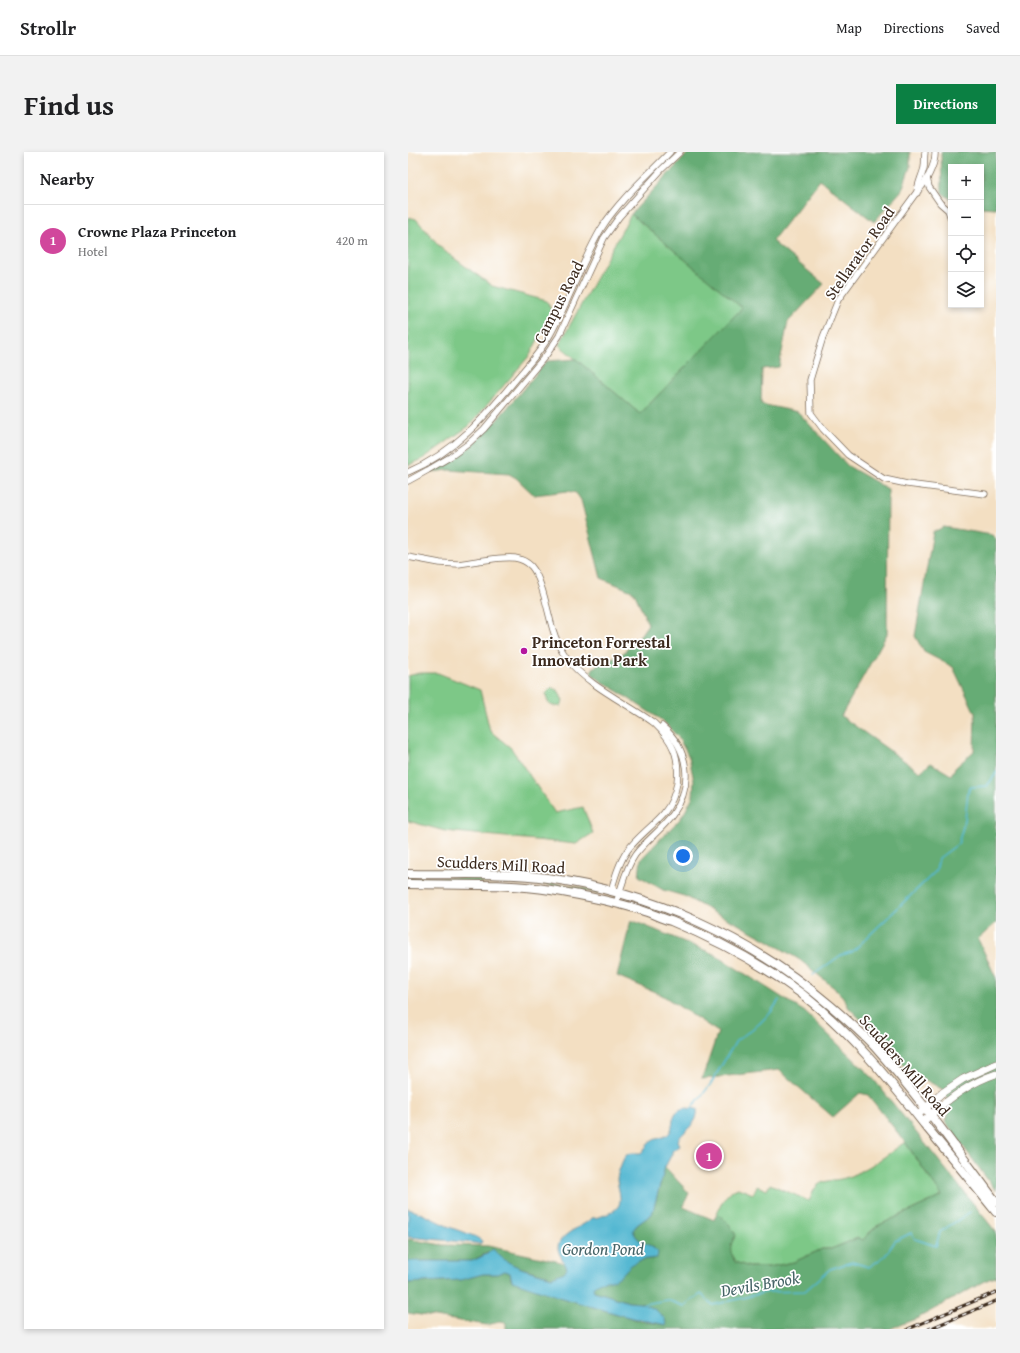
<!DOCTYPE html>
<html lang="en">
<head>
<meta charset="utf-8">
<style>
  :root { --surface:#fff; --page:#f2f2f2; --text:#202124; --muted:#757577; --line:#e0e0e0; --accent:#0b8043 }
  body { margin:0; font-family:"Gentium Book Plus",serif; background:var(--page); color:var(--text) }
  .controls { position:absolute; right:12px; top:12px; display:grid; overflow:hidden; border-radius:0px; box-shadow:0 2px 6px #0003 }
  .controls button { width:36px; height:36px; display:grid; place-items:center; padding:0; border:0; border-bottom:1px solid var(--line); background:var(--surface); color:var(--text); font:20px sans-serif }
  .you { position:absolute; left:275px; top:704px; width:14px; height:14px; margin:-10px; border:3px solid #fff; border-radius:50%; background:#1a73e8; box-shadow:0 0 0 6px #1a73e833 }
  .badge { display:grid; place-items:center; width:26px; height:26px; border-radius:50%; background:var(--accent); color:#fff; font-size:13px; font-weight:700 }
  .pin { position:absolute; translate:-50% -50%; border:2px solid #fff; box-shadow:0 1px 4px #0006 }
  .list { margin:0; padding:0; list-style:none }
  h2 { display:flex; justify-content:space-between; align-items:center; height:52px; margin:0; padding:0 16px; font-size:17px }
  h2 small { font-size:13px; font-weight:400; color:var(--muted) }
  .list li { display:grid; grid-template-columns:26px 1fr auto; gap:12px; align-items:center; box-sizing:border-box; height:72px; padding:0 16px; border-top:1px solid var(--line) }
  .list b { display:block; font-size:15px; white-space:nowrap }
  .list p { margin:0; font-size:13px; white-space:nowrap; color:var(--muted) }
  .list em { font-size:13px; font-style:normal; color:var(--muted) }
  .icon { flex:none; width:22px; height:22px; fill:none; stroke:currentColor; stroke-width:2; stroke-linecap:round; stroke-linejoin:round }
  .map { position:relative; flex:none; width:588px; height:1177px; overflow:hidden; border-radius:0px }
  header { display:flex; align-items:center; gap:24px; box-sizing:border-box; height:56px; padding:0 20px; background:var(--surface); border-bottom:1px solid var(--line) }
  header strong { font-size:19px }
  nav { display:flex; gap:22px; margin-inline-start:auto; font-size:14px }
  .intro { display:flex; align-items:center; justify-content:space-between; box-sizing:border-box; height:96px; padding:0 24px }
  h1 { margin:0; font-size:28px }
  .button { padding:10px 18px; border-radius:0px; background:var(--accent); color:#fff; font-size:14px; font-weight:700 }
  main { display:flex; gap:24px; padding:0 24px }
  aside { flex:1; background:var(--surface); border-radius:0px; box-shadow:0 2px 6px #0003 }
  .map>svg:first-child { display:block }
</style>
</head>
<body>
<header>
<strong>Strollr</strong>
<nav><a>Map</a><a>Directions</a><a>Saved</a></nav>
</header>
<div class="intro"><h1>Find us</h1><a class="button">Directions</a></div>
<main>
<aside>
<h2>Nearby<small></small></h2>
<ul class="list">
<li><span class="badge" style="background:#d1479c">1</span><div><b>Crowne Plaza Princeton</b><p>Hotel</p></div><em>420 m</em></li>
</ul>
</aside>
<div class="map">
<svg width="588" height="1177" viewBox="0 0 588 1177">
  <rect width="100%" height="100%" fill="#fff"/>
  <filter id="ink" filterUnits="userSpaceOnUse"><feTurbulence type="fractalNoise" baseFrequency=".025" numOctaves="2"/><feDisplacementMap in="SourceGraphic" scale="8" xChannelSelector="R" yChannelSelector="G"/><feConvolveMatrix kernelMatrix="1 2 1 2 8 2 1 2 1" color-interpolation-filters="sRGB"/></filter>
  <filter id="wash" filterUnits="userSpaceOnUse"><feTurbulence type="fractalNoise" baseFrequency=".012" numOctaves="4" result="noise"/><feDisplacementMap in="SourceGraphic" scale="16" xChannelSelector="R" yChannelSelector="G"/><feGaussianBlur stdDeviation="0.9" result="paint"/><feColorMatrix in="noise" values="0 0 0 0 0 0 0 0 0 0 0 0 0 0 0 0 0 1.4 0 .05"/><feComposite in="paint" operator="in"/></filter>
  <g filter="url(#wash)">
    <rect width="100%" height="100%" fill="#f3dfc2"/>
    <g fill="#7dc887" stroke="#5c7952">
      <polygon points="223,62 335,156 232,262 151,193"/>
      <polygon points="0,65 8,67 35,98 84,134 139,149 144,160 122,203 61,274 13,308 0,313"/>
      <polygon points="11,521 30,521 72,538 82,579 103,596 147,661 175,655 185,681 168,692 37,679 0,669 0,524"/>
      <path d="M145,536l5,2 5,11 -2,5c-11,1 -13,-1 -15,-12l2,-3z"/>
      <polygon points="0,725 95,726 125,728 192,739 191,741 135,732 0,729"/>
      <path d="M497,990l37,54 -65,30 -8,7 -6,7 -5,-2 -27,11h-9l-28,13 -25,5h-20l-14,-5 -5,-10v-8l-13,-31c5,-11 9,-21 21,-25l15,6 4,-8 10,4 3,-6 39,17c3,-5 4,-12 9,-16 8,-6 20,-4 30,-8 21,-8 39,-22 57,-35z"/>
    </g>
    <g fill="#66ac74" stroke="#506b49">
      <polygon points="281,0 502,0 502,15 494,38 466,70 412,28 364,89 416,132 380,170 371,215 354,217 353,252 390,260 440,314 480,337 479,482 433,564 512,620 523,611 543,623 547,616 566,599 567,561 545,515 516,500 507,484 525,380 536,375 584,383 588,387 588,672 587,674 588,677 588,771 570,787 588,826 588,1039 537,970 542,953 534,937 514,926 512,935 480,894 441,856 435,845 425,835 392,808 359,788 326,770 307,761 276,744 255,738 231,724 233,707 272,667 278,658 285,644 286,629 281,605 270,585 255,569 186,524 183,520 186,515 213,503 229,488 240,472 226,440 193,426 173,348 168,341 160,339 126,343 108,326 101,322 40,318 20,321 62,295 88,269 139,209 168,207 232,262 334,156 223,62"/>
      <polygon points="533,0 588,0 588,56 573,55 573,15 543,15 543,47 534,41"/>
      <path d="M223,768l83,34 91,58 66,64 125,156v45l-7,2 -71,39 -29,11h-383v-6l-7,-1 -12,3 -79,-12v-30l53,-3 22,-6h14l8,-3 5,2 1,7 58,20 72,21 25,4 -1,-6 -9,-8 -15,-8 -12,-1 -35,-11 -1,-4 3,-4 6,-2 12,-2 4,-2 15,-14 9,-3 15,-2 -4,-11c-9,-4 -17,-7 -20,-17l4,-5 15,-11 13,-47 24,26 -6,14 31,13 3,-7 12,11 7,11c-7,12 -7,14 -1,27l14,5h20l25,-5 28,-13h9l27,-11 5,2 14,-14 65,-30 -37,-54 -37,-47 -8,-2 -27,24 -54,-47 -77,9 16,-47 -56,-37 -45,-19z"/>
      <polygon points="0,1087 34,1093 80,1094 157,1111 159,1117 156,1120 145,1125 103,1113 92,1105 79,1101 64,1109 0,1109"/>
    </g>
    <g fill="#54b8d2" stroke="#487178">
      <path d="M278,956l11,1c2,15 -12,20 -19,31l2,6 -8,5v3l-7,13 -13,47 -15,11 -4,5c4,14 16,12 25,22l-1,6c-8,1 -17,1 -24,6 -7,4 -9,11 -17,15 -8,3 -17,1 -23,8l1,4 35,11 12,1 15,7 9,9 1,6 -38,-8 -59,-17 -57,-19 -2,-8 -5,-2 -8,3h-14l-22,6 -53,3v-22h64l15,-7 6,-5c16,19 36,21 59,28l12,-5 3,-3 -1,-3c-2,-5 -7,-11 -8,-17 -1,-15 25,-22 34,-31 7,0 24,-6 27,-13 3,-7 -1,-17 -2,-25 0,-5 2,-9 4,-15 5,-13 7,-12 20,-12 4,-4 6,-9 11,-12 6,-4 13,-2 18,-9 5,-7 -1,-22 16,-24z"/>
      <path d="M0,1057c16,4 29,13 44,19 10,4 20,6 29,12l1,2 -2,2 -6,-1 -66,-6z"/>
    </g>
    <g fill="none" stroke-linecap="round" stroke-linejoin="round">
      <g stroke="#54b8d2" stroke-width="1.5">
        <polyline points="405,823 433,803 444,800 528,719 531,706 550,692 557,668 560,640 563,635 579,634 587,623 588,620"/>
        <polyline points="283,957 302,933 328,889 351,872 363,860 371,848"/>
        <polyline points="236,1152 259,1148 276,1154 293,1142 305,1153 359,1140 397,1139 422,1117 444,1110 461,1115 477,1104 487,1089 503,1081 507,1087 528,1094 532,1080 562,1060"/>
      </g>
    </g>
  </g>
  <g filter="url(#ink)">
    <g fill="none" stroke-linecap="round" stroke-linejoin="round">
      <defs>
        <g id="minor">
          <path d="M527,0c1,12 -10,33 -19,41l-78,107 -15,37 -13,43 1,33 12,16 25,26 36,24 23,5 78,10"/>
          <polyline points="519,26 521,35 532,51 540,58 543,67"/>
          <path d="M509,41c0,-8 5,-17 7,-25 1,-6 0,-10 1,-16"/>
          <path d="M0,320c46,-19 78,-56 109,-94 11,-13 24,-27 33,-43 19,-34 31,-72 51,-106 18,-29 46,-53 69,-77"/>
          <polyline points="0,329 20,318 42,305 60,292 76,277 139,202 151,184 196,86 211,65 254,17 272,0"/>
          <path d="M0,405l32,6 18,1c15,-2 44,-8 57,-6 6,1 12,4 16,8 11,12 17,48 22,64 3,11 9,21 15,30 19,25 60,44 86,63 19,18 26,33 23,60 -2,12 -6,21 -13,30 -12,14 -27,24 -37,38 -8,12 -12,26 -16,40"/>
          <path d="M208,751c6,-16 9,-34 19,-48 11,-15 28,-26 38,-41 21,-29 16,-65 -11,-88"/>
        </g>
        <g id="tertiary">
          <polyline points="510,963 534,941 555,927 588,912"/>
          <path d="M515,970c21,-20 45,-39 73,-48"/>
        </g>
        <g id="secondary">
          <path d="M0,722c46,1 94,-2 139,4 106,15 203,59 284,128 15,13 30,26 44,41 44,49 82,103 121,155"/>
          <path d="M0,732c46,1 97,-1 143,6 30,5 61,11 90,20 10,3 20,8 30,11 46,19 91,43 131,73 47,37 85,83 122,130 24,29 48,58 72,88"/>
        </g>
      </defs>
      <use href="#minor" stroke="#7b6957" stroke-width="7"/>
      <use href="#tertiary" stroke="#7b6957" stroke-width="8"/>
      <use href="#secondary" stroke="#7b6957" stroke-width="10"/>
      <use href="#minor" stroke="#fff" stroke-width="5.5"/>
      <use href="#tertiary" stroke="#fff" stroke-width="7"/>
      <use href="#secondary" stroke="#fff" stroke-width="8"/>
      <defs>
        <g id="rail">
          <polyline points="500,1177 588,1140"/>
          <polyline points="521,1177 588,1149"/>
        </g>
      </defs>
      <use href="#rail" stroke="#3b2a1e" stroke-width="3"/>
      <use href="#rail" stroke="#fff" stroke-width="1.5" stroke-dasharray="4.5" stroke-linecap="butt"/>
    </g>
  </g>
  <circle fill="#b5179e" stroke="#fff" stroke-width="1.5" cx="116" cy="499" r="4"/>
  <g text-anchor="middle" stroke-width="3.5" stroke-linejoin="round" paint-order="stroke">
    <g font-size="16" fill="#3b2a1e" stroke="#fff">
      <text transform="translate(451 101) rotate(-55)" y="6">Stellarator Road</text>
      <text transform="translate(150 150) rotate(-63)" y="6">Campus Road</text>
      <text transform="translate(93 712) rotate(3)" y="6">Scudders Mill Road</text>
      <text transform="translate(497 913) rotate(49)" y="6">Scudders Mill Road</text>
    </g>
    <g font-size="16" font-weight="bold" fill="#3b2a1e" stroke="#fff" text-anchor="start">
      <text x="124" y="496">Princeton Forrestal<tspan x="124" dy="18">Innovation Park</tspan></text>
    </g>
    <g font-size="17" font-style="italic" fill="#456366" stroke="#fff">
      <text x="195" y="1103">Gordon Pond</text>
      <text transform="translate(352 1132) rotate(-10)" y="6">Devils Brook</text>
    </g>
  </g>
</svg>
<div class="controls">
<button>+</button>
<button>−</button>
<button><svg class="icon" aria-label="locate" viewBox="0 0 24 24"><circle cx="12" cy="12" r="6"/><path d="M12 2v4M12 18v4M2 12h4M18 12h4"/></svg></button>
<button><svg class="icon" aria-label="layers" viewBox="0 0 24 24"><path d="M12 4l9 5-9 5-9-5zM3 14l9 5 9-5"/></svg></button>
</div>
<div class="you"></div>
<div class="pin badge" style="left:301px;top:1004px;background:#d1479c">1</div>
</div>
</main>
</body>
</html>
